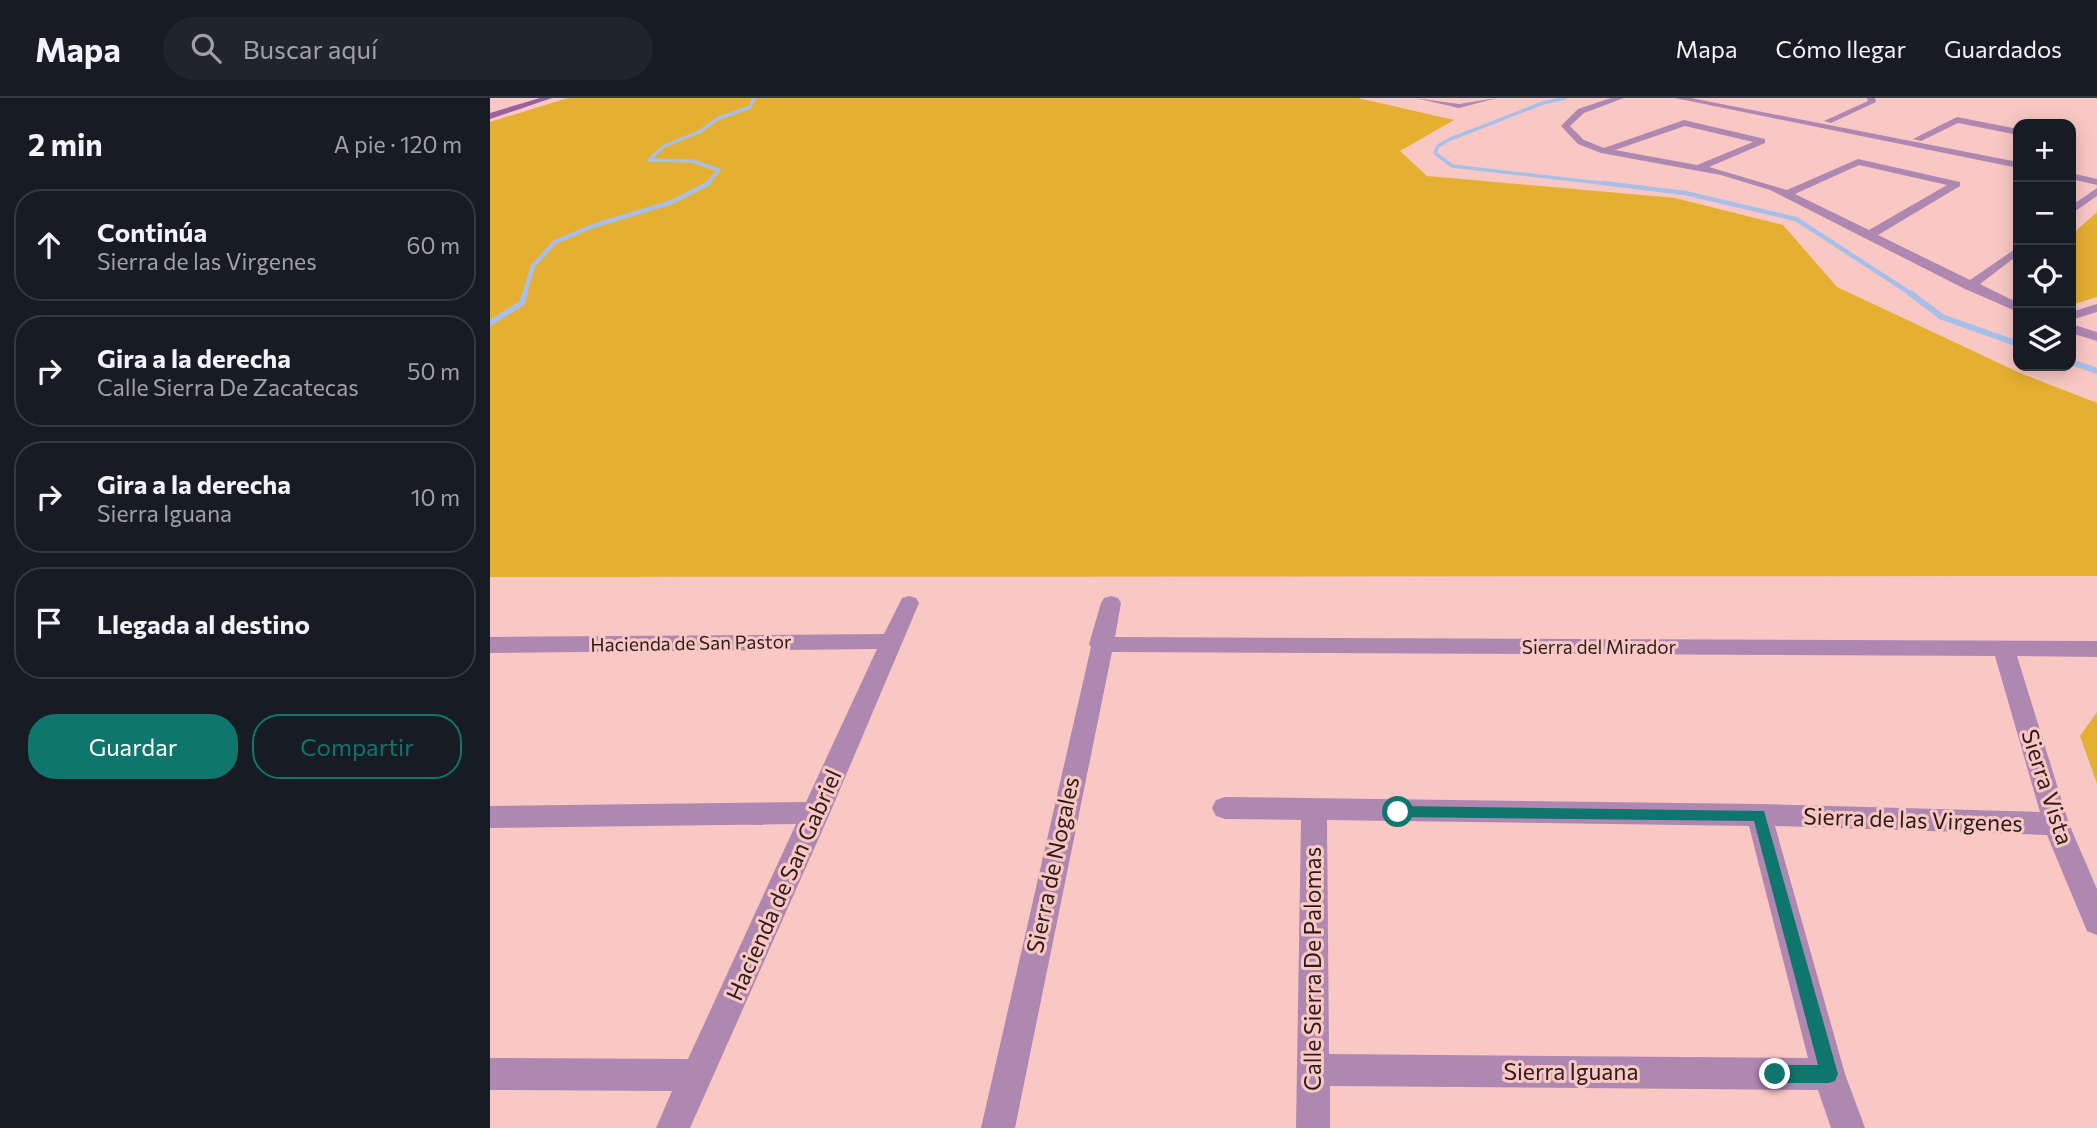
<!DOCTYPE html>
<html lang="es">
<head>
<meta charset="utf-8">
<style>
  :root { --surface:#171b24; --page:#20242c; --text:#f1f3f6; --muted:#9ea1a6; --line:#363941; --accent:#0f766e }
  body { margin:0; font-family:Commissioner,sans-serif; background:var(--page); color:var(--text) }
  .controls { position:absolute; right:21px; top:21px; display:grid; overflow:hidden; border-radius:14px; box-shadow:0 4px 18px #0003 }
  .controls button { width:63px; height:63px; display:grid; place-items:center; padding:0; border:0; border-bottom:2px solid var(--line); background:var(--surface); color:var(--text); font:35px sans-serif }
  .stop { position:absolute; width:21px; height:21px; margin:-16px; border:5px solid #0f766e; border-radius:50%; background:#fff }
  .stop.end { background:#0f766e; border-color:#fff; box-shadow:0 2px 7px #0008 }
  .list { margin:0; padding:0; list-style:none }
  h2 { display:flex; justify-content:space-between; align-items:center; height:91px; margin:0; padding:0 28px; font-size:30px }
  h2 small { font-size:23px; font-weight:400; color:var(--muted) }
  .list li { display:grid; grid-template-columns:46px 1fr auto; gap:21px; align-items:center; box-sizing:border-box; height:112px; margin:0 14px 14px; padding:0 14px; border:2px solid var(--line); border-radius:28px }
  .list b { display:block; font-size:26px; white-space:nowrap }
  .list p { margin:0; font-size:23px; white-space:nowrap; color:var(--muted) }
  .list em { font-size:23px; font-style:normal; color:var(--muted) }
  .actions { display:flex; gap:14px; padding:21px 28px }
  .actions a { flex:1; padding:16px 0; border:2px solid var(--accent); border-radius:28px; text-align:center; font-size:24px; color:var(--accent) }
  .actions .main { background:var(--accent); color:#fff }
  .icon { flex:none; width:38px; height:38px; fill:none; stroke:currentColor; stroke-width:2; stroke-linecap:round; stroke-linejoin:round }
  .map { position:relative; flex:none; width:1607px; height:1030px; overflow:hidden }
  header { display:flex; align-items:center; gap:42px; box-sizing:border-box; height:98px; padding:0 35px; background:var(--surface); border-bottom:2px solid var(--line) }
  header strong { font-size:33px }
  nav { display:flex; gap:38px; margin-inline-start:auto; font-size:24px }
  .search { width:490px; height:63px; background:var(--page); display:flex; align-items:center; gap:18px; box-sizing:border-box; padding:0 24px; border-radius:38px; color:var(--muted); font-size:26px }
  main { display:flex }
  aside { flex:1; background:var(--surface) }
  .map>svg:first-child { display:block }
</style>
</head>
<body>
<header>
<strong>Mapa</strong>
<div class="search"><svg class="icon" aria-label="search" viewBox="0 0 24 24"><circle cx="10" cy="10" r="6"/><path d="M15 15l6 6"/></svg>Buscar aquí</div>
<nav><a>Mapa</a><a>Cómo llegar</a><a>Guardados</a></nav>
</header>
<main>
<aside>
<h2>2 min<small>A pie · 120 m</small></h2>
<ul class="list">
<li><svg class="icon" aria-label="ahead" viewBox="0 0 24 24"><path d="M12 20V5M6 11l6-6 6 6"/></svg><div><b>Continúa</b><p>Sierra de las Virgenes</p></div><em>60 m</em></li>
<li><svg class="icon" aria-label="right" viewBox="0 0 24 24"><path d="M7 20v-9h11M14 6l5 5-5 5"/></svg><div><b>Gira a la derecha</b><p>Calle Sierra De Zacatecas</p></div><em>50 m</em></li>
<li><svg class="icon" aria-label="right" viewBox="0 0 24 24"><path d="M7 20v-9h11M14 6l5 5-5 5"/></svg><div><b>Gira a la derecha</b><p>Sierra Iguana</p></div><em>10 m</em></li>
<li><svg class="icon" aria-label="arrive" viewBox="0 0 24 24"><path d="M6 21V4h12l-3 4 3 4H6"/></svg><div><b>Llegada al destino</b></div></li>
</ul>
<div class="actions"><a class="main">Guardar</a><a>Compartir</a></div>
</aside>
<div class="map">
<svg width="1607" height="1030" viewBox="0 0 1607 1030">
  <rect width="100%" height="100%" fill="#f9c8c4"/>
  <g fill="#e5af32">
    <polygon points="78,0 868,0 964,22 910,53 937,78 1185,100 1293,127 1347,189 1530,275 1607,305 1607,478 0,479 0,24"/>
    <polygon points="1607,114 1607,199 1581,207 1581,137"/>
    <polygon points="1607,614 1607,686 1590,638"/>
  </g>
  <g fill="none" stroke-linecap="round" stroke-linejoin="round">
    <g stroke="#a8bfea" stroke-width="3.5">
      <polyline points="1075,0 1053,5 958,42 948,48 945,55 962,68 1128,87"/>
      <polyline points="216,87 229,72 202,63 159,62 174,48 209,34 227,21 260,9 264,0"/>
    </g>
    <g stroke="#a8bfea" stroke-width="4.5">
      <polyline points="1113,85 1195,95 1306,121 1423,197"/>
      <polyline points="34,197 43,168 65,144 103,128 182,104 219,85"/>
    </g>
    <g stroke="#a8bfea" stroke-width="6">
      <polyline points="1420,195 1452,219 1528,246"/>
      <polyline points="0,225 32,205 35,195"/>
      <polyline points="1581,264 1607,273"/>
    </g>
    <g fill="#af88b2" fill-rule="evenodd">
      <polygon points="925,0 969,6 1007,0 969,10"/>
      <path d="M1121,0h13l-40,15 -14,13 14,14 20,8 80,-28 81,19v4l-56,24 78,23 71,-31 102,23v4l-82,49 92,45 48,-33v8l-38,29 38,19v9l-53,-23 -195,-99 -49,-15 -120,-22 -23,-9 -17,-18 17,-17zM1195,28l68,16 -56,23 -82,-15zM1369,67l88,20 -78,45 -74,-36z"/>
      <polygon points="1185,0 1201,0 1528,64 1528,70"/>
      <polygon points="1377,0 1385,0 1386,4 1341,25 1334,23 1378,3"/>
      <polygon points="1467,19 1528,31 1528,37 1468,25 1431,43 1423,41"/>
      <polygon points="1581,75 1607,81 1607,87 1581,81"/>
      <polygon points="1607,90 1607,98 1581,116 1581,108"/>
      <polygon points="1607,206 1607,214 1581,222 1581,214"/>
      <polygon points="1581,226 1607,234 1607,243 1581,235"/>
      <polygon points="419,498 426,500 429,505 340,715 200,1030 166,1030 182,993 0,992 0,960 198,961 306,726 0,730 0,708 316,704 387,551 0,555 0,539 394,536 412,500"/>
      <path d="M621,498l7,2 3,5 -6,34 982,4v16l-80,-1 52,168 28,65v46l-10,-4 -40,-96 -272,-9 70,248 20,54h-34l-13,-38 -488,-4v42h-34l5,-308 -76,-1 -9,-3 -4,-8 4,-8 9,-3 534,7 281,8 -45,-156 -883,-4 -97,476h-34l110,-481 -2,-3 12,-41 3,-5zM837,722l422,6 59,232 -479,-4z"/>
    </g>
    <polygon fill="#9a619f" fill-rule="evenodd" points="50,0 62,0 0,21 0,15"/>
  </g>
  <polygon fill="#0f766e" points="908,708 1274,713 1348,976 1345,983 1339,985 1285,985 1278,982 1276,976 1278,970 1285,967 1328,967 1264,723 908,719 901,714"/>
  <g text-anchor="middle" stroke-width="6" stroke-linejoin="round" paint-order="stroke">
    <g font-size="19" fill="#2c1b19" stroke="#f9c8c4">
      <text transform="translate(201 545) rotate(-1)" y="7">Hacienda de San Pastor</text>
      <text x="1109" y="556">Sierra del Mirador</text>
    </g>
    <g font-size="23" fill="#2c1b19" stroke="#f9c8c4">
      <text transform="translate(1557 689) rotate(72)" y="8">Sierra Vista</text>
      <text transform="translate(1423 722) rotate(2)" y="8">Sierra de las Virgenes</text>
      <text transform="translate(563 767) rotate(-78)" y="8">Sierra de Nogales</text>
      <text transform="translate(294 787) rotate(-66)" y="8">Hacienda de San Gabriel</text>
      <text transform="translate(823 871) rotate(-90)" y="8">Calle Sierra De Palomas</text>
      <text x="1081" y="982">Sierra Iguana</text>
    </g>
  </g>
</svg>
<div class="controls">
<button>+</button>
<button>−</button>
<button><svg class="icon" aria-label="locate" viewBox="0 0 24 24"><circle cx="12" cy="12" r="6"/><path d="M12 2v4M12 18v4M2 12h4M18 12h4"/></svg></button>
<button><svg class="icon" aria-label="layers" viewBox="0 0 24 24"><path d="M12 4l9 5-9 5-9-5zM3 14l9 5 9-5"/></svg></button>
</div>
<div class="stop" style="left:908px;top:714px"></div>
<div class="stop end" style="left:1285px;top:976px"></div>
</div>
</main>
</body>
</html>
